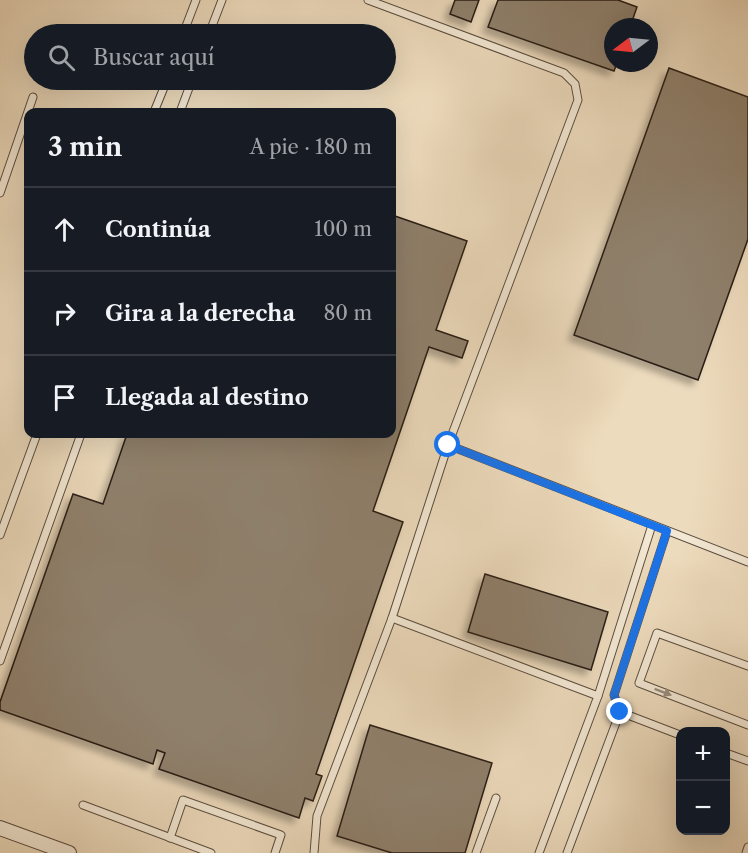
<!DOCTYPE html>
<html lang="es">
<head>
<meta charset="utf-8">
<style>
  :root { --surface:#171b24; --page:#20242c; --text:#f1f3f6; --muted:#9ea1a6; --line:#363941 }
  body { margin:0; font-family:"Libre Caslon Text",serif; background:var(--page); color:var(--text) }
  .controls { position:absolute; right:18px; bottom:18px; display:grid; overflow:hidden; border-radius:12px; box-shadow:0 6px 24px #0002 }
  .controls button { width:54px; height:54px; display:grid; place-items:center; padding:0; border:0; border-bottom:2px solid var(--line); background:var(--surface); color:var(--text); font:30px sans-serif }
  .compass { position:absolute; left:604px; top:18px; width:54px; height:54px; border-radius:50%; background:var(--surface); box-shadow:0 6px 24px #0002; rotate:254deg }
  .stop { position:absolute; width:18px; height:18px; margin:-14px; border:4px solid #1a73e8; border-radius:50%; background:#fff }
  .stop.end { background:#1a73e8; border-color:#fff; box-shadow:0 2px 6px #0008 }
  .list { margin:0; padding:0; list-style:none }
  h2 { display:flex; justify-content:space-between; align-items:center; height:78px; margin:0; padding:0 24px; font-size:26px }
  h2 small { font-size:20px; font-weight:400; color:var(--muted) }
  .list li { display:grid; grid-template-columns:39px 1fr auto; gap:18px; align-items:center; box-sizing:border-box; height:84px; padding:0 24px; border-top:2px solid var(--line) }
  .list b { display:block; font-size:22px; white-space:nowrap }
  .list em { font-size:20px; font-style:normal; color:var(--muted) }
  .icon { flex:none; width:33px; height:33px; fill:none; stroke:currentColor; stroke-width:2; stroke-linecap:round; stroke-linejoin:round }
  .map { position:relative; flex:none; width:748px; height:853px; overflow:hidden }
  .search { position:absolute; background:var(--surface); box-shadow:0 6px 24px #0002; left:24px; top:24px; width:372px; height:66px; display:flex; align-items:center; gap:15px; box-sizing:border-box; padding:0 21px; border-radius:33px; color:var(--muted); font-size:22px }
  .panel { position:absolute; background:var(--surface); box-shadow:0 6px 24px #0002; left:24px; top:108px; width:372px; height:330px; border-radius:12px }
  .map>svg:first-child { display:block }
</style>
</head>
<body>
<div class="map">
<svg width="748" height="853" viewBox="0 0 748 853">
  <defs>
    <filter id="shadow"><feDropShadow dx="-5.5" dy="5.5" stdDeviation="3" flood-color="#0004"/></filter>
  </defs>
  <rect width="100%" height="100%" fill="#eddbbd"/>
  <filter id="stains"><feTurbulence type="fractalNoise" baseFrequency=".00333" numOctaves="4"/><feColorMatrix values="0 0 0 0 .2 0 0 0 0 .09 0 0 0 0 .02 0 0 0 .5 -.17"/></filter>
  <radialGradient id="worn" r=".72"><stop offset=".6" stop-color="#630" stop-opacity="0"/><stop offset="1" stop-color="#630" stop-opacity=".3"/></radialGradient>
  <g fill="#8f806c" stroke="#291e15" stroke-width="1.5" filter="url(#shadow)">
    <polygon points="455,0 479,0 471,22 450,14"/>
    <polygon points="498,0 618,0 637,7 630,27 613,27 613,63 617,63 614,71 488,27"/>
    <polygon points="669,68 748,97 748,239 698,380 574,335"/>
    <polygon points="392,215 467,241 436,330 468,341 462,358 429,347 373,511 403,522 316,774 322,776 313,801 305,798 299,818 159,769 165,753 157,750 153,764 0,710 0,702 73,494 103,504 127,434 392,434"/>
    <polygon points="485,574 608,612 591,670 468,632"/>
    <polygon points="370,725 492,763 465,853 392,853 337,836"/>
  </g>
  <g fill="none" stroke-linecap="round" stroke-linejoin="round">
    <defs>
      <g id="lane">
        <polyline points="368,0 564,73 575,84 578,100 448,445"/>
        <polyline points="183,34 196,0"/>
        <polyline points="209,34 222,0"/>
        <polyline points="154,112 167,80"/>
        <polyline points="180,112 192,80"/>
        <polyline points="0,193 33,97"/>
        <polyline points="667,531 614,695 620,712 680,735"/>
        <polyline points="0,535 37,434"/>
        <polyline points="392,618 598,696 539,853"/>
        <polyline points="0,661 81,434"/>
        <polyline points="748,666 657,633 639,683 748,725"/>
        <polyline points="598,696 652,525"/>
        <polyline points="726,753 748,761"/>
        <polyline points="83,805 211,853"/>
        <polyline points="170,838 183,800 281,835 275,853"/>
        <polyline points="314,853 317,816 392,618 448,445 748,562"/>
        <polyline points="476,853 496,798"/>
        <polyline points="567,853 620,712"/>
        <polyline points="746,853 748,847"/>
      </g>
      <polyline id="street" points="0,828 69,853"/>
    </defs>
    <use href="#lane" stroke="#5a4d3f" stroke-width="9"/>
    <use href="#street" stroke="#5a4d3f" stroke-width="16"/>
    <use href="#lane" stroke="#f3e8d4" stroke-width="7"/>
    <use href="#street" stroke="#f3e8d4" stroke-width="14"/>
  </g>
  <defs><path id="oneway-solid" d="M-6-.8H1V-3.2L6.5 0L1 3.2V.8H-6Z" transform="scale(1.5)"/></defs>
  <use fill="#988d7e" href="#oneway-solid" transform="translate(663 692) rotate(21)"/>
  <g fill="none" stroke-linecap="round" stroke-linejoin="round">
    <polyline stroke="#1a73e8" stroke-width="8" points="448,445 667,531 614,695 620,712"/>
  </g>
  <rect width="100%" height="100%" filter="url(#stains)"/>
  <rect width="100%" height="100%" fill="url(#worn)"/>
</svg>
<div class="controls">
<button>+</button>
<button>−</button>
</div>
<svg class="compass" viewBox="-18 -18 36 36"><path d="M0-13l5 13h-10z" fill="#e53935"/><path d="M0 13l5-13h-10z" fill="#9ea1a6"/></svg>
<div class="stop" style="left:448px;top:445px"></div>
<div class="stop end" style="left:620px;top:712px"></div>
<div class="search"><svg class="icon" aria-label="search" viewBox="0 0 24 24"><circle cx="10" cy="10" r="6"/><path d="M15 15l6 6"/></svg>Buscar aquí</div>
<section class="panel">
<h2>3 min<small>A pie · 180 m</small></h2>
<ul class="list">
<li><svg class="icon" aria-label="ahead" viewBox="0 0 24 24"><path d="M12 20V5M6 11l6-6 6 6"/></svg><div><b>Continúa</b></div><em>100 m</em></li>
<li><svg class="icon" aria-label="right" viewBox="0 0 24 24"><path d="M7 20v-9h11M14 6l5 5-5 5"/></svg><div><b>Gira a la derecha</b></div><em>80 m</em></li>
<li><svg class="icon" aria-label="arrive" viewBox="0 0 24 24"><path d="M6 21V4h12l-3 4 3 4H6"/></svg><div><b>Llegada al destino</b></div></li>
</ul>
</section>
</div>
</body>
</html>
